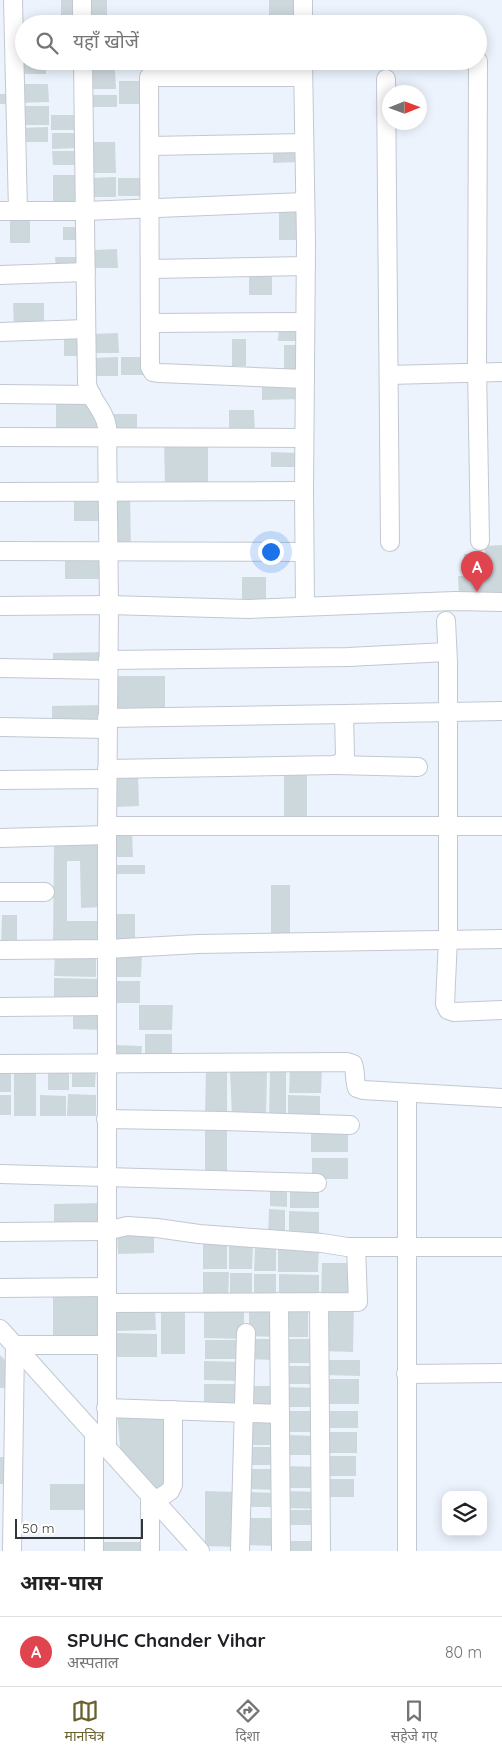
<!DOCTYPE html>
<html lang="hi">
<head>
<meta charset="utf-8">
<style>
  :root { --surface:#fff; --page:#f6f6f6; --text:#202124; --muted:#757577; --line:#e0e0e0; --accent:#6a622e }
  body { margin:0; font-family:Quicksand,"Noto Sans Devanagari",sans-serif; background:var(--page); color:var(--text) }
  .controls { position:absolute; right:15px; bottom:15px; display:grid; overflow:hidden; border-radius:10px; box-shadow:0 2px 12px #0003 }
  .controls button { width:45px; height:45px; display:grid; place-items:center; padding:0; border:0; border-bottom:1px solid var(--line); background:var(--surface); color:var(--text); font:25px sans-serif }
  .compass { position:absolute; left:382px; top:85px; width:45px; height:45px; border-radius:50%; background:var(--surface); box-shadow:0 2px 12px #0003; rotate:89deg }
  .scale { position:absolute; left:15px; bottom:12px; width:128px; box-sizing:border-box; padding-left:5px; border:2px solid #333639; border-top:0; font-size:14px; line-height:18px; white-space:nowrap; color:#333639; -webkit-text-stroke:4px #fff; paint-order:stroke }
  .you { position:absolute; left:270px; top:551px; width:18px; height:18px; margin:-12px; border:4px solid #fff; border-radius:50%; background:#1a73e8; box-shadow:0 0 0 8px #1a73e833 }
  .badge { display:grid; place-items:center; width:32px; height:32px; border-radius:50%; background:var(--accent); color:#fff; font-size:16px; font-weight:700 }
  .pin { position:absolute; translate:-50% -41px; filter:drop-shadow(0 1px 2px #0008) }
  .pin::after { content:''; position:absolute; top:26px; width:18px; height:15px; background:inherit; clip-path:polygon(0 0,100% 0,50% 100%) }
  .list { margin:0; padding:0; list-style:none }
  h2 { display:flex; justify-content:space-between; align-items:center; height:65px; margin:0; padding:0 20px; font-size:21px }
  h2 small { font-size:16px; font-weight:400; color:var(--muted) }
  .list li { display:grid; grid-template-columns:32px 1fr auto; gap:15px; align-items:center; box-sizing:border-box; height:70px; padding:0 20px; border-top:1px solid var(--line) }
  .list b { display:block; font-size:19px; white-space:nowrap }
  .list p { margin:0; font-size:16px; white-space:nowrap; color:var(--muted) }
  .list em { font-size:16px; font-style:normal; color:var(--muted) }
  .icon { flex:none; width:28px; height:28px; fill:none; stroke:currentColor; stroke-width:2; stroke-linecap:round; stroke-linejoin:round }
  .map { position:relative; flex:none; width:502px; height:1551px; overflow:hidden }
  .search { position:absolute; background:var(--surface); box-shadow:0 2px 12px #0003; left:15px; right:15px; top:15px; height:55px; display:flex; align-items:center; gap:12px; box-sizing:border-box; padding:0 18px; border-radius:28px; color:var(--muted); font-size:19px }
  .sheet { height:135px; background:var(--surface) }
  nav { display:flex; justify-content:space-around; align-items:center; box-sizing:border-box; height:70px; border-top:1px solid var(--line); background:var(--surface); font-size:14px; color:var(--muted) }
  nav a { display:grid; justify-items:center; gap:2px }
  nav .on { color:var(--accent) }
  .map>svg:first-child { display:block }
</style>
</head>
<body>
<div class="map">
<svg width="502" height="1551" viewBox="0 0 502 1551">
  <rect width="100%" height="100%" fill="#ecf3fc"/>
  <g fill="#cdd8dd">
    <rect x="61" y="0" width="18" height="24"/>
    <polygon points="87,0 107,0 107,19 88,19"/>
    <rect x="269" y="0" width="29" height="24"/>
    <rect x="16" y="62" width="30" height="12"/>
    <polygon points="86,70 115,70 116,89 86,89"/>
    <polygon points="119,81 142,81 143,104 119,104"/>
    <polygon points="17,84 48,84 49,102 17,103"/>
    <rect x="0" y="94" width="14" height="10"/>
    <rect x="88" y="95" width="29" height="12"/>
    <polygon points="17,106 49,106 49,125 18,125"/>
    <rect x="51" y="115" width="28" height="15"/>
    <polygon points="48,127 48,142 20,142 20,128"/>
    <polygon points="52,133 77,133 78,148 52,149"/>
    <polygon points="90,142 115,142 116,173 90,173"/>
    <polygon points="273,147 298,147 298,162 273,163"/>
    <polygon points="52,151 79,151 78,165 53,165"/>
    <rect x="53" y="175" width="28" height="31"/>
    <polygon points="116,177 116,197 90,197 90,178"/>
    <rect x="118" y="178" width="26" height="18"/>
    <rect x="279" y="211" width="19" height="29"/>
    <rect x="10" y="213" width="20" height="30"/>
    <rect x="63" y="227" width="21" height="13"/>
    <polygon points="117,249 118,268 94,268 94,250"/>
    <polygon points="55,257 83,257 83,268 56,268"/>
    <rect x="249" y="270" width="23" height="25"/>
    <polygon points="13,303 44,303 44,326 14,327"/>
    <polygon points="279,325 304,325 304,341 278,341"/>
    <polygon points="118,333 119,353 93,353 93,334"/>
    <rect x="64" y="336" width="19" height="20"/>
    <rect x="232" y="339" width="14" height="27"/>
    <polygon points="284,345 300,345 301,370 284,371"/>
    <polygon points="118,357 118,376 93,376 93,358"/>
    <rect x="121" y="357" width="25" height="18"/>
    <polygon points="299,381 300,399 262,400 262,382"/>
    <polygon points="89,399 100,431 56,434 56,400"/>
    <polygon points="229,410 254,410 255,435 229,436"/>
    <rect x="113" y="414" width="24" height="19"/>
    <polygon points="208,440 208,486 165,486 164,441"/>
    <polygon points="271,452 297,453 296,467 271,467"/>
    <rect x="74" y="496" width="29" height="25"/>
    <polygon points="115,496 130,496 131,548 116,548"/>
    <polygon points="502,545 502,594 459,595 458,576 465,576 464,554 485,553 485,546"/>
    <rect x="65" y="557" width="36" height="22"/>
    <rect x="242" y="577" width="24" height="29"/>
    <polygon points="106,652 106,668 53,668 53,653"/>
    <polygon points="115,676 165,676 165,713 116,713"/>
    <polygon points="101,705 101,721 52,721 52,706"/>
    <polygon points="307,771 307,823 284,823 284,772"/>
    <polygon points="116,773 138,773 139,806 116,807"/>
    <polygon points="115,830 132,830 133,857 115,857"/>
    <polygon points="101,840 101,907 81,908 80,861 67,861 67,921 101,921 101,946 53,946 54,841"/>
    <rect x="116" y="865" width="29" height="9"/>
    <rect x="271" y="885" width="19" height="52"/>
    <rect x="117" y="914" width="18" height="26"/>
    <polygon points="2,915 17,915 17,948 1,948"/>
    <polygon points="55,953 96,953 96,977 54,976"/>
    <polygon points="117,955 142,955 141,977 117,977"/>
    <polygon points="54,978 99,979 99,1001 54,1000"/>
    <rect x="114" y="981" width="26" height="22"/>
    <polygon points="139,1005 173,1005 172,1030 139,1030"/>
    <polygon points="73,1008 102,1008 102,1030 73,1029"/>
    <rect x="145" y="1034" width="27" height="25"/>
    <polygon points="115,1045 142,1046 141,1062 115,1061"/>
    <polygon points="72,1065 96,1065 95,1087 72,1087"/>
    <rect x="14" y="1066" width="22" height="50"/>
    <polygon points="206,1066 227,1066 227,1117 205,1117"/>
    <polygon points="48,1067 69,1068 69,1090 48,1090"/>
    <rect x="0" y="1068" width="11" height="24"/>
    <polygon points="290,1069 322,1069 321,1093 289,1093"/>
    <polygon points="230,1070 267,1070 266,1117 232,1117"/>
    <polygon points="270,1070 286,1070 286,1120 269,1120"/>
    <polygon points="68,1094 96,1095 96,1116 67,1116"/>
    <rect x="0" y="1095" width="11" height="20"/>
    <polygon points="40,1095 66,1096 66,1116 40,1116"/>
    <polygon points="288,1095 320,1096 320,1119 288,1119"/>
    <rect x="205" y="1130" width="22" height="49"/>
    <rect x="311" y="1132" width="37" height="20"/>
    <rect x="312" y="1158" width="36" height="21"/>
    <polygon points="290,1184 319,1185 319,1208 290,1208"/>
    <polygon points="270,1185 287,1185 287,1207 270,1206"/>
    <polygon points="98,1203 98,1228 54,1229 54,1204"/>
    <polygon points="269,1209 285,1210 285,1238 268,1237"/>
    <polygon points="289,1211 319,1212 319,1238 289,1238"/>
    <polygon points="117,1232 154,1232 154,1253 118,1254"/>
    <rect x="203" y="1244" width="24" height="25"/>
    <polygon points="229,1246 253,1246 252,1269 229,1269"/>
    <polygon points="278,1246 319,1247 318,1272 278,1272"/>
    <polygon points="255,1248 276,1248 276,1271 254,1271"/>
    <polygon points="322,1263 352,1263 352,1300 321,1300"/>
    <polygon points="203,1272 229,1272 228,1300 203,1300"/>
    <polygon points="230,1273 252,1273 252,1299 230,1298"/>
    <rect x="254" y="1274" width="22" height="26"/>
    <polygon points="279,1274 319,1275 319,1297 279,1297"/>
    <polygon points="104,1291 104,1341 53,1342 53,1292"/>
    <polygon points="282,1304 308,1305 308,1337 282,1337"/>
    <polygon points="204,1305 244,1305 244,1339 204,1338"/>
    <polygon points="249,1305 278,1305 278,1337 249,1336"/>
    <polygon points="322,1305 354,1305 353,1352 321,1351"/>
    <polygon points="155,1306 156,1330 117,1331 116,1307"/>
    <rect x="161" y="1307" width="24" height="47"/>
    <polygon points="117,1333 157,1334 157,1357 116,1357"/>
    <polygon points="249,1339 275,1339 275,1360 248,1359"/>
    <polygon points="285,1339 315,1339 314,1363 284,1363"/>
    <rect x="205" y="1340" width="37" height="19"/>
    <polygon points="0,1355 6,1361 6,1388 0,1388"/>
    <polygon points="328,1360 360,1360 360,1376 327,1375"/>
    <polygon points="204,1361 243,1362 242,1381 204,1380"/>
    <rect x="285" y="1366" width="31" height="18"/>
    <rect x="327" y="1379" width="32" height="25"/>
    <polygon points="204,1384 242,1384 241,1411 204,1411"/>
    <polygon points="247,1386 279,1386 279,1409 247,1408"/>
    <polygon points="286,1387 318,1388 318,1407 286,1407"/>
    <polygon points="287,1411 317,1411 316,1432 287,1432"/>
    <rect x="328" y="1411" width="30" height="17"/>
    <polygon points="117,1413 170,1413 169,1489 157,1497 121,1458"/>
    <polygon points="247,1413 276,1414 276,1445 247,1445"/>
    <rect x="326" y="1432" width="31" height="21"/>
    <polygon points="288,1435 316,1436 316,1455 288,1455"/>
    <polygon points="247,1447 276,1447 275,1465 247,1465"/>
    <rect x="325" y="1456" width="31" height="20"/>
    <rect x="0" y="1457" width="6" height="27"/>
    <polygon points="286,1466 316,1467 316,1488 286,1488"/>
    <polygon points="247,1469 275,1469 275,1490 247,1489"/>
    <rect x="326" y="1479" width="28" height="18"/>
    <polygon points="50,1484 89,1484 88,1510 50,1510"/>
    <polygon points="205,1491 237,1492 237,1547 205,1546"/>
    <polygon points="286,1491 319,1492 319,1509 286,1508"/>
    <polygon points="247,1492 276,1493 276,1507 247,1507"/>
    <polygon points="286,1510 320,1510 319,1525 286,1525"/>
    <polygon points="246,1518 276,1518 276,1546 245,1545"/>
    <rect x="284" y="1541" width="31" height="10"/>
    <rect x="100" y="1542" width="47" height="9"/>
  </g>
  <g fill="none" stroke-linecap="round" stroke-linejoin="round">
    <defs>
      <g id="minor">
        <polyline points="13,0 18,211"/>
        <polyline points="82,0 82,24"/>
        <polyline points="303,0 303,24"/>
        <path d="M83,61l4,322c2,16 18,27 20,44l2,178 -2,230v612"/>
        <polyline points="303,61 306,243 304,491 305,606"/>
        <polyline points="478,61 477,367 480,541"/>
        <polyline points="303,77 149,77 150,367 153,372 160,373 305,379"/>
        <polyline points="386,79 390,542"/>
        <polyline points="150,146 304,143"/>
        <polyline points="0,211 85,211 305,202"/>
        <polyline points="151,269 306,266"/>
        <polyline points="0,275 86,272"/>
        <polyline points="151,323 305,322"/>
        <polyline points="0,332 86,329"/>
        <polyline points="389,375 502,372"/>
        <polyline points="0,394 92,395"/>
        <polyline points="0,437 304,438"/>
        <polyline points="0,492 304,491"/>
        <polyline points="0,551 304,552"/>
        <polyline points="0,606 109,605 248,609 455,601 502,602"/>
        <polyline points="446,621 448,662 448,939 445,1004 448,1010 454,1012 502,1010"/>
        <polyline points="108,660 348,657 447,652"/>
        <polyline points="0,668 108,670"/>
        <polyline points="107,718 344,714"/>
        <polyline points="0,727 107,729"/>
        <polyline points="335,765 418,767"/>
        <polyline points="107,769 335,765 342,762 345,756 344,714 502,711"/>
        <polyline points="0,780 107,779"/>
        <polyline points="107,826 502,826"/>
        <polyline points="0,838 107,835"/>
        <polyline points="0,892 45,892"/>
        <polyline points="0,950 107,949 198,944 502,939"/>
        <polyline points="0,1007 107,1006"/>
        <path d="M0,1064l347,-2 6,2c3,8 1,16 4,24l6,2 139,8"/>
        <polyline points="106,1119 224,1121 350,1125"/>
        <polyline points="0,1174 317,1183"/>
        <polyline points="0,1232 106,1231 127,1226 157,1228 199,1234 322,1243 347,1247 502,1247"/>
        <polyline points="0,1288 107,1287"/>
        <polyline points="279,1302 281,1551"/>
        <polyline points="319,1302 321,1551"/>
        <polyline points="107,1303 358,1302 356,1247"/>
        <polyline points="0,1329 200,1551"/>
        <polyline points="406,1374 502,1373"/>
        <polyline points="106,1408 280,1414"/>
        <polyline points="150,1495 150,1551"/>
        <polyline points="155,1501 170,1491 173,1485 173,1410"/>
        <polyline points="12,1551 15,1345 106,1345"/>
        <polyline points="94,1551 94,1433"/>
        <polyline points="240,1551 246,1333"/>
        <polyline points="407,1551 407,1094"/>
      </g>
    </defs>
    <use href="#minor" stroke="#c2c8d1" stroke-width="20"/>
    <use href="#minor" stroke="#fff" stroke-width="18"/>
  </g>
</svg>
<div class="controls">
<button><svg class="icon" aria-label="layers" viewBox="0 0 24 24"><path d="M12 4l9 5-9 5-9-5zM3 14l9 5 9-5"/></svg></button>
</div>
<svg class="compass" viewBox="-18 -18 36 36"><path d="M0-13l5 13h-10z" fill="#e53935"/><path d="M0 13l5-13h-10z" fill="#757577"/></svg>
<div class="scale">50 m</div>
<div class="you"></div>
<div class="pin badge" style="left:477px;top:592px;background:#e0444e">A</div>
<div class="search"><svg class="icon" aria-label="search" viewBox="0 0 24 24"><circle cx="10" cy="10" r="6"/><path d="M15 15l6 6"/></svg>यहाँ खोजें</div>
</div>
<section class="sheet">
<h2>आस-पास<small></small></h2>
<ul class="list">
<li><span class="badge" style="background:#e0444e">A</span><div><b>SPUHC Chander Vihar</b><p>अस्पताल</p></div><em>80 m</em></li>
</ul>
</section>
<nav>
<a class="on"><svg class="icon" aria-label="map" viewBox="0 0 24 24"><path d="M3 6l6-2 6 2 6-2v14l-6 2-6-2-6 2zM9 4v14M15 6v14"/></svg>मानचित्र</a>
<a><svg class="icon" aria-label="directions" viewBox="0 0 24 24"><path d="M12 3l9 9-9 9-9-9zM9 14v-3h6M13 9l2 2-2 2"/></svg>दिशा</a>
<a><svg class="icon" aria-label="saved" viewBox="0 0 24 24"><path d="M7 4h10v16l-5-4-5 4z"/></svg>सहेजे गए</a>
</nav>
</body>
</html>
